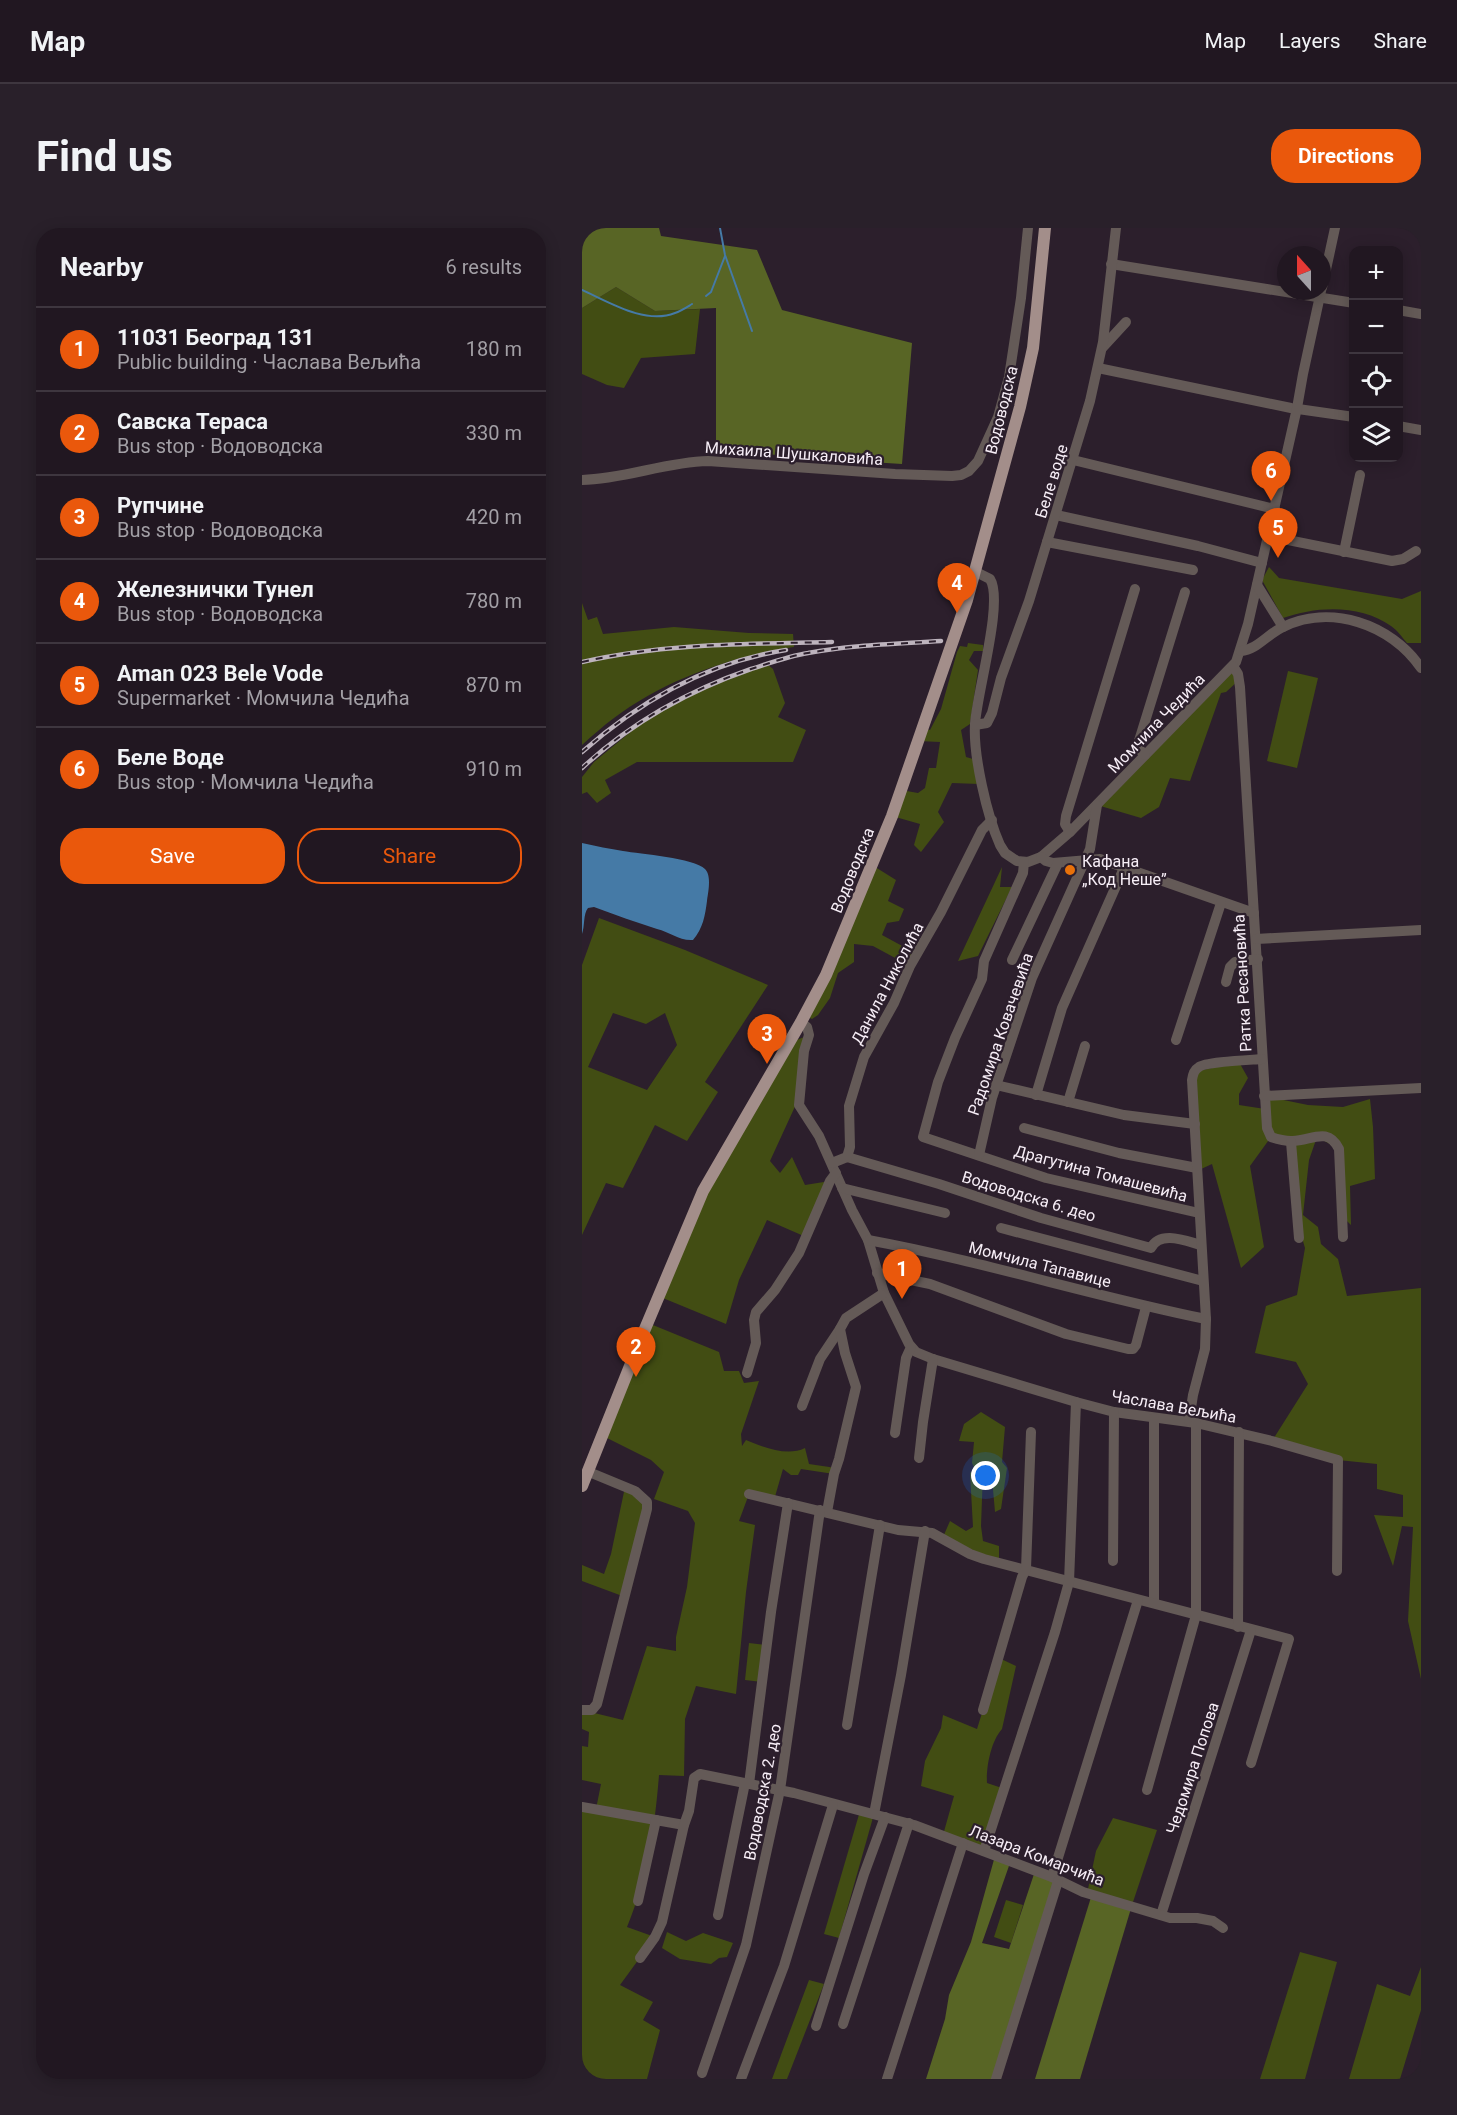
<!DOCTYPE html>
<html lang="en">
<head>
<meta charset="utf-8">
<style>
  :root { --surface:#211721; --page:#29202a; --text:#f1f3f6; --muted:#a29fa5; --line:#3e363f; --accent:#ea580c }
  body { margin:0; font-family:Roboto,sans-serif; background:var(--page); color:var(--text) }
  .controls { position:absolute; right:18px; top:18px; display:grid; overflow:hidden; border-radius:12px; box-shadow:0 3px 15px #0003 }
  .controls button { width:54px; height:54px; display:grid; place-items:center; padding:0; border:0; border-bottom:2px solid var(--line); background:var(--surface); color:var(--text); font:30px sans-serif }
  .compass { position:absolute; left:695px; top:18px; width:54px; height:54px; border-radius:50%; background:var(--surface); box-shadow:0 3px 15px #0003; rotate:339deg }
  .you { position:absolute; left:404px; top:1248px; width:21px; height:21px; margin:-15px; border:4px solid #fff; border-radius:50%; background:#1a73e8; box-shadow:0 0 0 9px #1a73e833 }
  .badge { display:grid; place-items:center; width:39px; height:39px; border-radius:50%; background:var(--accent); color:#fff; font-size:20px; font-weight:700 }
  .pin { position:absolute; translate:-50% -50px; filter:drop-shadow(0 2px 3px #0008) }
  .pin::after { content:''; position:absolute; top:32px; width:21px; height:18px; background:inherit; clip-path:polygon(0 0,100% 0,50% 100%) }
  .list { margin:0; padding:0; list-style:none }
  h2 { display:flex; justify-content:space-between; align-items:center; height:78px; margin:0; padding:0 24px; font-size:26px }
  h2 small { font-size:20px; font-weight:400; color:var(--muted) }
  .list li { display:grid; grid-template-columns:39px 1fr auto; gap:18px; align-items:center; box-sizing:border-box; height:84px; padding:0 24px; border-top:2px solid var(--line) }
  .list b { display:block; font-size:22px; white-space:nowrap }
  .list p { margin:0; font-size:20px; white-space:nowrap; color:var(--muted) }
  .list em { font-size:20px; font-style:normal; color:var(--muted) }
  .actions { display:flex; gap:12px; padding:18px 24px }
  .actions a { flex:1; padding:14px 0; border:2px solid var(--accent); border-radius:24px; text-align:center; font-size:21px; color:var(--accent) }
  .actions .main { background:var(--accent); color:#fff }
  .icon { flex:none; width:33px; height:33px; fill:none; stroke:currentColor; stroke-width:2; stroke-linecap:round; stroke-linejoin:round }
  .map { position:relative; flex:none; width:839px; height:1851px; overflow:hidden; border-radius:24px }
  header { display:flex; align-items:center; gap:36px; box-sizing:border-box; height:84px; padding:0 30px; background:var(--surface); border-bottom:2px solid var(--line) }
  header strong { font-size:28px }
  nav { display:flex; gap:33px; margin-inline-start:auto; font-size:21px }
  .intro { display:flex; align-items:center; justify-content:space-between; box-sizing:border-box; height:144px; padding:0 36px }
  h1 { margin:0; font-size:42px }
  .button { padding:15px 27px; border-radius:24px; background:var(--accent); color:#fff; font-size:21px; font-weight:700 }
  main { display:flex; gap:36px; padding:0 36px }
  aside { flex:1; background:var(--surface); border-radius:24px; box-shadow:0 3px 15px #0003 }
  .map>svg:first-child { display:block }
</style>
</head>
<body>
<header>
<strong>Map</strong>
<nav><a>Map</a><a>Layers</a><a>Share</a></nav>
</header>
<div class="intro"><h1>Find us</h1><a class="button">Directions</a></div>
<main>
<aside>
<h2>Nearby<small>6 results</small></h2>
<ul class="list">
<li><span class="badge">1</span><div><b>11031 Београд 131</b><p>Public building · Часлава Вељића</p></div><em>180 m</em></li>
<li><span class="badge">2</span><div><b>Савска Тераса</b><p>Bus stop · Водоводска</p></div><em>330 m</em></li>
<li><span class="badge">3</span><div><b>Рупчине</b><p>Bus stop · Водоводска</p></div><em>420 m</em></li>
<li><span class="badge">4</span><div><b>Железнички Тунел</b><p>Bus stop · Водоводска</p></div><em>780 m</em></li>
<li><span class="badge">5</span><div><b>Aman 023 Bele Vode</b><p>Supermarket · Момчила Чедића</p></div><em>870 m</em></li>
<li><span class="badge">6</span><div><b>Беле Воде</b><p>Bus stop · Момчила Чедића</p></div><em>910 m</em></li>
</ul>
<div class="actions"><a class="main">Save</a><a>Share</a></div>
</aside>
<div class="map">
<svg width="839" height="1851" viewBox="0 0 839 1851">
  <rect width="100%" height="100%" fill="#2c1f2c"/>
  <g fill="#424d13" fill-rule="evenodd">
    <polygon points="34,59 73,83 118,81 113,126 59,130 42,160 25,157 0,146 0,80"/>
    <path d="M687,339l10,11 123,21 19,-8v52h-14c-5,-6 -10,-13 -16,-17 -30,-22 -75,-20 -108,-8l-21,-38z"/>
    <path d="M0,375l6,17 9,-3 6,17 71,-7 75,6 44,1 1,13c-62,9 -130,33 -180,71 -11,8 -22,18 -32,27z"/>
    <polygon points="386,415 401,417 401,423 392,423 387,432 396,442 388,496 379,502 384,529 391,531 397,556 370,555 356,584 362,594 339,624 332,617 338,596 310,588 319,562 336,565 343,560 347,540 354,540 358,514 336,513 341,500 348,502 359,481 375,424 378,418 385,419"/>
    <polygon points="185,436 191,441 203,475 196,489 224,502 211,534 55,534 23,552 29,565 15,575 5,564 0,566 0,549 12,534 69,487 95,471 124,457"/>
    <polygon points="651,438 657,452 644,464 639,465 608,553 588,550 577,579 559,590 515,577"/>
    <polygon points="706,443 736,450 715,540 685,533"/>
    <polygon points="290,637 314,652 306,673 322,681 317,693 305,695 300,707 335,726 328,738 291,718 272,716 272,734 256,745 248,770 236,787 230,791 222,787"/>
    <polygon points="420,639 418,659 430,659 396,728 376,733"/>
    <path d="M17,690l86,32 83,35 -63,97 13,10 -31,49 -32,-16 -32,63 -17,-5 -24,52v-270zM31,785l33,11 19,-11 12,32 -30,45 -59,-23z"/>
    <polygon points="227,807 216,872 188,933 198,945 210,929 223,957 248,953 224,1009 185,992 157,1052 144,1096 76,1068 100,1013 205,816"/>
    <polygon points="657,834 666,850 657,866 657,877 683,881 682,868 726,877 761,879 788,871 791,899 793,951 768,958 769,997 760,988 757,921 735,909 727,932 721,987 736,999 739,1016 756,1031 765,1068 839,1060 839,1451 826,1393 831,1299 820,1298 811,1338 792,1287 821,1289 821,1267 795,1261 795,1236 756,1232 690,1213 726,1156 714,1134 673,1125 684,1078 715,1067 723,1020 715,993 709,914 689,909 668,938 682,1019 659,1040 630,936 617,942 612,844"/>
    <path d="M66,1095l71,29 5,19h15l5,12 15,-2 -18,53 1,12 4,-6c17,7 41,17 59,8l4,16 27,4 -2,6 -33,-5 -3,6h-7l-8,-6 -9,31 -25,-6 -10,27 16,4 -9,67 -10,102 -40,-8 -11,33 -1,57 -25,-1c-4,52 -12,104 -32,152l28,10 -35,48 33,17 -10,18 17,10 -13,49h-65v-272l14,2 5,-25 -19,-4v-34l6,1 1,-15 -7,-3v-19l41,10 24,-74 29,5v-14l11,-50 8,-64 -7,-12 -34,-12 10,-27 -13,-12 -48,-24z"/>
    <polygon points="399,1184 423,1199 420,1234 425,1240 419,1281 413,1284 409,1239 401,1244 399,1298 401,1313 417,1318 417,1335 361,1309 368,1293 384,1303 391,1299 388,1245 393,1241 390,1235 392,1214 377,1213 382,1196"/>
    <polygon points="43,1259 65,1274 43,1369 0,1353 0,1337 22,1346 29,1326"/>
    <polygon points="167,1415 185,1417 180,1454 163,1452"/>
    <path d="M417,1430l17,8 -14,63c-11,12 -16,38 -15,54l18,6 -21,62 -41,-16 11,-39 -33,-10 4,-25 16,-33 2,-13 34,14z"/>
    <polygon points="278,1583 292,1586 257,1710 242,1706"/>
    <polygon points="531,1590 575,1602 550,1677 506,1661 514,1623"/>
    <polygon points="424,1672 441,1677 429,1715 412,1709"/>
    <polygon points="85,1704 104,1713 121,1705 151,1715 145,1729 137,1730 129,1736 98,1731 80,1720"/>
    <polygon points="718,1724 755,1734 723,1851 678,1851"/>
    <polygon points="839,1739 839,1782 818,1851 767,1851 795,1756 828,1768"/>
    <polygon points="227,1752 242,1756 205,1851 190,1851"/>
  </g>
  <g fill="#586525">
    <polygon points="0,0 77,0 79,8 175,22 200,82 330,115 320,236 225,230 134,221 134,80 73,83 34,59 0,80"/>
    <polygon points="413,1628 428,1635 400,1715 427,1721 453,1643 476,1653 414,1851 344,1851 363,1791 367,1767 389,1714"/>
    <polygon points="510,1666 550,1677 498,1851 453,1851"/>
  </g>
  <path fill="#457aa6" d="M0,615c14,3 28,6 41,8 17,3 71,7 82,18 7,7 3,24 2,32 -2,15 -4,27 -14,39 -14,1 -23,-8 -36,-11 -21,-7 -42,-14 -63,-22l-6,1c-5,6 -3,18 -6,26z"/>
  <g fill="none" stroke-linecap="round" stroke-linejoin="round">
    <g stroke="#457aa6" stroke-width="2">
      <polyline points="138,0 143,27 170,103"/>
      <path d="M0,62c27,12 63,35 93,23 6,-2 12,-6 17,-9"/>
      <polyline points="124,68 129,64 143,28"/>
    </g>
    <g stroke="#645a57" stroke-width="10">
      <polyline points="529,36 772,75"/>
      <polyline points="740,60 753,0"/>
      <polyline points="816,82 839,86"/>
      <polyline points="521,119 544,94"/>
      <polyline points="516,140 709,180 772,189"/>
      <polyline points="816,198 839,202"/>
      <polyline points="491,232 693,281"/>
      <path d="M0,252c43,-1 83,-18 126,-19l187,13 57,2 9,-1 8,-4 9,-10 20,-44 11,-40 12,-79 7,-70"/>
      <polyline points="474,287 616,318 680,335"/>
      <polyline points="686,308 810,333 821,331 834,323"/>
      <polyline points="465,314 611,342"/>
      <polyline points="762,324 778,247"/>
      <path d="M394,344l14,7c14,22 -13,113 -15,145 -2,31 12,92 25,121l5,8 12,8 11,1 13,-5 29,-25 166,-170 12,-38 49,-216 6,-34 18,-83"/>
      <polyline points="675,357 701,399"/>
      <path d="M659,423c15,-1 26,-16 40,-23 49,-25 110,-4 140,40"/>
      <path d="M651,438l5,8 2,13 27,441 4,9c6,2 13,4 20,4 19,1 36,-16 48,8l4,88"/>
      <polyline points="393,497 405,495 410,485 419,450 447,373 508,173 521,114 534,0"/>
      <polyline points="563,527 556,520 556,516 603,364"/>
      <polyline points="488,604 483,596 484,588 553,361"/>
      <polyline points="459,629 464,633 471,635 518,631 672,685"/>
      <polyline points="442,634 441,645 402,733 400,751 373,810 356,854 341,909 464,950 617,985"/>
      <polyline points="674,711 839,702"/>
      <polyline points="430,732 476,635"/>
      <polyline points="644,754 648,739 653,734 676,731"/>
      <polyline points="219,794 225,799 227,807 222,823 217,877 237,908 270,982 286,1012 302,1065 327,1116 334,1124 351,1131 494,1174 532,1184 614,1195 690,1213 756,1232 755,1343"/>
      <polyline points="594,812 639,675"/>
      <polyline points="414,857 542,887 613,896"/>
      <polyline points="454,867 480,780 542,640"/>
      <polyline points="682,868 839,860"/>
      <polyline points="486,874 503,818"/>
      <polyline points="442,900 537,925 615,940"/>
      <polyline points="709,914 717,1010"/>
      <polyline points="397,927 410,870 450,750 508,621 515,577"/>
      <path d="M265,929l92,27 102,34 110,30c9,-18 35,-7 50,-3"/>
      <polyline points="250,935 265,929 268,919 267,878 282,829 312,775 328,738 359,684 400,602 410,592"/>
      <polyline points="260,960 363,985"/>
      <polyline points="419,1000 621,1053"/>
      <path d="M286,1012c114,21 224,56 338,79"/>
      <polyline points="295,1045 348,1056 484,1106 546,1121 551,1121 554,1117 564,1079"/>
      <polyline points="165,1145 174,1115 172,1092 174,1084 193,1062 217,1025 248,953 254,945"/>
      <polyline points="220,1178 238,1131 258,1101"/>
      <polyline points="572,1190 572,1375"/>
      <path d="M607,1193l4,-26 12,-46 1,-30 -14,-239c1,-6 2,-10 7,-13 6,-5 51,-7 63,-8"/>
      <polyline points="313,1205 324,1130 329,1119"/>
      <polyline points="337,1230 341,1194 351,1131"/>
      <polyline points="167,1266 316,1302 350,1305 388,1326 402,1331 707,1411 669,1535"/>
      <polyline points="245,1284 252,1246 257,1231 274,1159 263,1125 258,1101 264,1090 302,1065"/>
      <polyline points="531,1333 532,1184"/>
      <polyline points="656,1399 657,1204"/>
      <polyline points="0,1482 10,1482 15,1476 65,1281 65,1274 53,1263 7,1244"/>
      <polyline points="401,1482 440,1349 444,1341 449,1204"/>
      <polyline points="265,1497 298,1297"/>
      <polyline points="167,1556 189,1384 206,1275"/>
      <polyline points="565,1562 614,1387 614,1195"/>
      <polyline points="0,1579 102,1597"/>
      <polyline points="292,1586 319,1447 343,1303"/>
      <polyline points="402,1623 473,1404 487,1354 494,1174"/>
      <polyline points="470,1649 556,1372"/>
      <polyline points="56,1673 74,1592"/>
      <polyline points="136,1687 163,1555"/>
      <polyline points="579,1687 669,1402"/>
      <polyline points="58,1730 73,1709 80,1694 102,1597 107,1583 112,1550 118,1546 212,1565 332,1597 470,1649 501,1664 588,1690 615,1690 631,1693 641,1700"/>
      <polyline points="261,1796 327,1595"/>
      <polyline points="234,1798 282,1646 303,1589"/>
      <polyline points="120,1845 164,1717 198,1562 238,1282"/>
      <polyline points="159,1851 202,1738 251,1577"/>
      <polyline points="305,1851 381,1615"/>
      <polyline points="414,1851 476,1653"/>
    </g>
    <polyline stroke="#a38e8a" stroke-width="12" points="0,1258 60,1108 121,963 219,794 244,747 310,588 385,372 438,179 451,120 463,0"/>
    <defs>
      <g id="rail">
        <path d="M0,434c82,-19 166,-18 250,-20"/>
        <path d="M0,524c58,-51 126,-90 204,-102"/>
        <path d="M0,540c50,-46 105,-77 169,-99 19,-6 38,-13 57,-16 44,-8 89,-9 133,-12"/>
      </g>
    </defs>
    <use href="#rail" stroke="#bdb3bd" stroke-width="4.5"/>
    <use href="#rail" stroke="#2c1f2c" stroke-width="2" stroke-dasharray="7" stroke-linecap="butt"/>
  </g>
  <circle fill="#e8710a" stroke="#2c1f2c" stroke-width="2" cx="488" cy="642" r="6"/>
  <g text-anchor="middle" stroke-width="4.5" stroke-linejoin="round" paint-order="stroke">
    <g font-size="16" fill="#f7eef7" stroke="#2c1f2c">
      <text transform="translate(419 182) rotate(-76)" y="6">Водоводска</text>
      <text transform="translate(212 225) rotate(4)" y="6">Михаила Шушкаловића</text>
      <text transform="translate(469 253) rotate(-73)" y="6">Беле воде</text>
      <text transform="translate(574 495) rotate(-46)" y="6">Момчила Чедића</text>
      <text transform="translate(270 642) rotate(-68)" y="6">Водоводска</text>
      <text transform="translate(305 755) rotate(-62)" y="6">Данила Николића</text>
      <text transform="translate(660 755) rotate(-93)" y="6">Ратка Ресановића</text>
      <text transform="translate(418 806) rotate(-71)" y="6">Радомира Ковачевића</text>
      <text transform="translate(519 945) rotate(15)" y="6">Драгутина Томашевића</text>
      <text transform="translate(447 968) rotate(17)" y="6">Водоводска 6. део</text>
      <text transform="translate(458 1036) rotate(14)" y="6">Момчила Тапавице</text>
      <text transform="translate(592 1178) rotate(10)" y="6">Часлава Вељића</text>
      <text transform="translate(610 1540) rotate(-72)" y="6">Чедомира Попова</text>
      <text transform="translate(180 1564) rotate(-79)" y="6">Водоводска 2. део</text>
      <text transform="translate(455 1627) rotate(21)" y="6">Лазара Комарчића</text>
    </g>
    <g font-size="16" fill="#f7eef7" stroke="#2c1f2c" text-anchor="start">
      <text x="500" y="639">Кафана<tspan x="500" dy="18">„Код Неше”</tspan></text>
    </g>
  </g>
</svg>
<div class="controls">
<button>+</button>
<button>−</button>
<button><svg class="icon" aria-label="locate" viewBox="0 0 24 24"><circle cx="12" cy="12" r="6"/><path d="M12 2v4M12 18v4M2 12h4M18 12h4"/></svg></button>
<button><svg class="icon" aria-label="layers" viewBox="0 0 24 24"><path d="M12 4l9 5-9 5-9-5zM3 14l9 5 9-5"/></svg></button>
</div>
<svg class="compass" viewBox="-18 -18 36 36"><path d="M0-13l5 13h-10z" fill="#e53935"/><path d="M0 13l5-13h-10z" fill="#a29fa5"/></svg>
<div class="you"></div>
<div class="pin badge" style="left:320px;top:1071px">1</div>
<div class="pin badge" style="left:54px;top:1149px">2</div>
<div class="pin badge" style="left:185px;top:836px">3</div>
<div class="pin badge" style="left:375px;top:385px">4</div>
<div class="pin badge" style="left:696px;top:330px">5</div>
<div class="pin badge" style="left:689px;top:273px">6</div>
</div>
</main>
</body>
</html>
